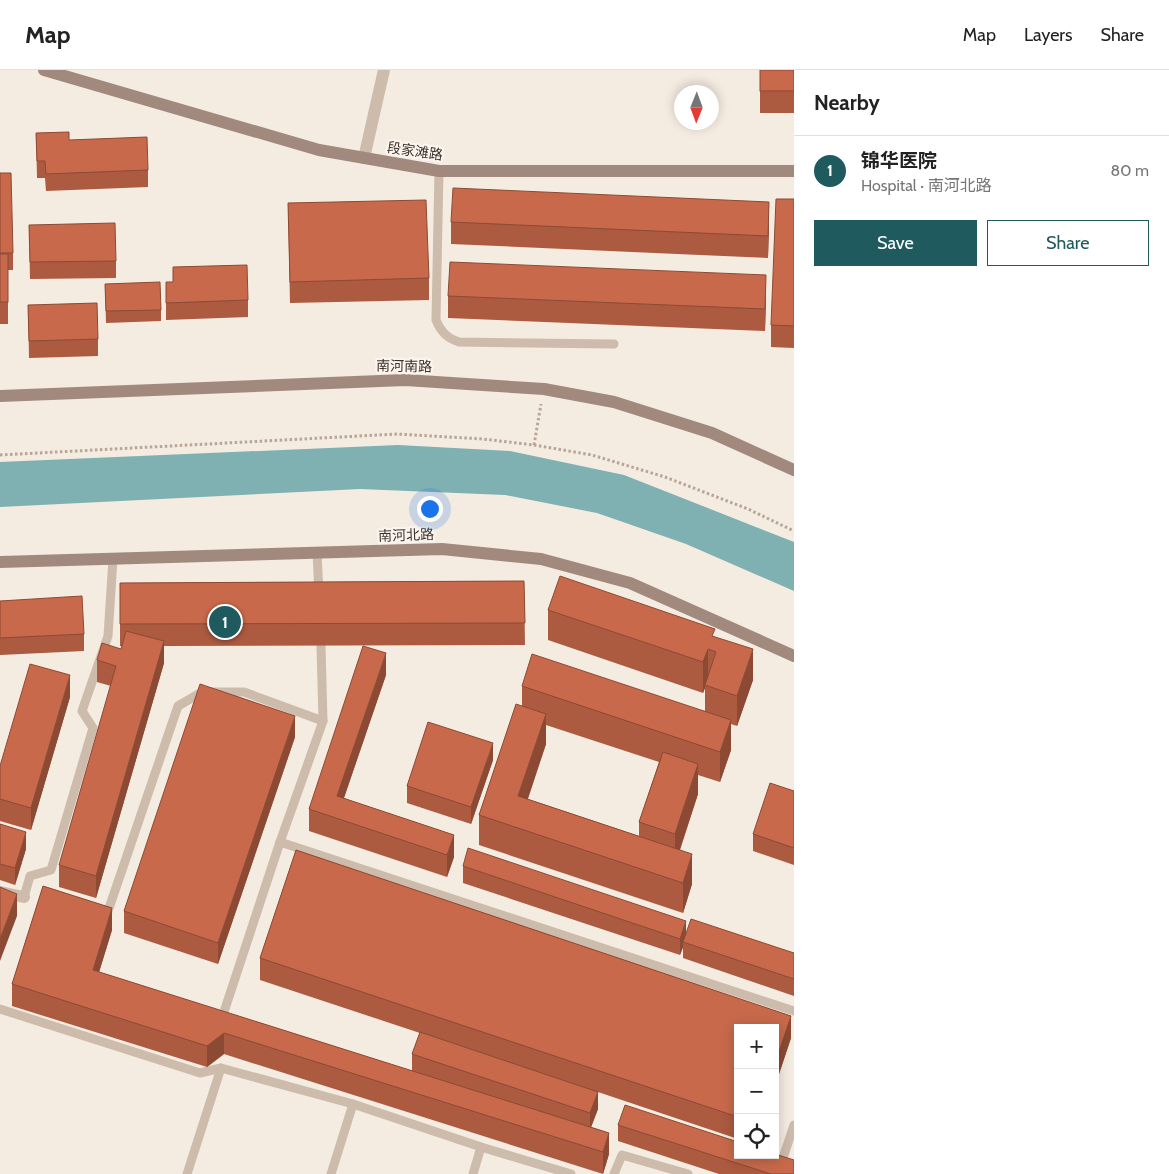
<!DOCTYPE html>
<html lang="en">
<head>
<meta charset="utf-8">
<style>
  :root { --surface:#fff; --page:#f2f2f2; --text:#222; --muted:#767676; --line:#e0e0e0; --accent:#1f5a5e }
  body { margin:0; font-family:Cabin,"Noto Sans SC",sans-serif; background:var(--page); color:var(--text) }
  .controls { position:absolute; right:15px; bottom:15px; display:grid; overflow:hidden; border-radius:0px; box-shadow:0 2px 12px #0003 }
  .controls button { width:45px; height:45px; display:grid; place-items:center; padding:0; border:0; border-bottom:1px solid var(--line); background:var(--surface); color:var(--text); font:25px sans-serif }
  .compass { position:absolute; left:674px; top:15px; width:45px; height:45px; border-radius:50%; background:var(--surface); box-shadow:0 2px 12px #0003; rotate:181deg }
  .you { position:absolute; left:429px; top:438px; width:18px; height:18px; margin:-12px; border:4px solid #fff; border-radius:50%; background:#1a73e8; box-shadow:0 0 0 8px #1a73e833 }
  .badge { display:grid; place-items:center; width:32px; height:32px; border-radius:50%; background:var(--accent); color:#fff; font-size:16px; font-weight:700 }
  .pin { position:absolute; translate:-50% -50%; border:2px solid #fff; box-shadow:0 1px 5px #0006 }
  .list { margin:0; padding:0; list-style:none }
  h2 { display:flex; justify-content:space-between; align-items:center; height:65px; margin:0; padding:0 20px; font-size:21px }
  h2 small { font-size:16px; font-weight:400; color:var(--muted) }
  .list li { display:grid; grid-template-columns:32px 1fr auto; gap:15px; align-items:center; box-sizing:border-box; height:70px; padding:0 20px; border-top:1px solid var(--line) }
  .list b { display:block; font-size:19px; white-space:nowrap }
  .list p { margin:0; font-size:16px; white-space:nowrap; color:var(--muted) }
  .list em { font-size:16px; font-style:normal; color:var(--muted) }
  .actions { display:flex; gap:10px; padding:15px 20px }
  .actions a { flex:1; padding:11px 0; border:1px solid var(--accent); border-radius:0px; text-align:center; font-size:18px; color:var(--accent) }
  .actions .main { background:var(--accent); color:#fff }
  .icon { flex:none; width:28px; height:28px; fill:none; stroke:currentColor; stroke-width:2; stroke-linecap:round; stroke-linejoin:round }
  .map { position:relative; flex:none; width:794px; height:1104px; overflow:hidden }
  header { display:flex; align-items:center; gap:30px; box-sizing:border-box; height:70px; padding:0 25px; background:var(--surface); border-bottom:1px solid var(--line) }
  header strong { font-size:24px }
  nav { display:flex; gap:28px; margin-inline-start:auto; font-size:18px }
  main { display:flex }
  aside { flex:1; background:var(--surface) }
  .map>svg:first-child { display:block }
</style>
</head>
<body>
<header>
<strong>Map</strong>
<nav><a>Map</a><a>Layers</a><a>Share</a></nav>
</header>
<main>
<div class="map">
<svg width="794" height="1104" viewBox="0 0 794 1104">
  <rect width="100%" height="100%" fill="#f4ebe1"/>
  <polygon fill="#7fb0b2" points="398,375 510,381 624,405 794,472 794,521 686,474 597,443 505,425 360,419 0,437 0,392"/>
  <g fill="none" stroke-linecap="round" stroke-linejoin="round">
    <g stroke="#b9a596" stroke-width="3" stroke-dasharray="2.5 2.5" stroke-linecap="butt">
      <polyline points="534,375 541,334"/>
      <polyline points="0,385 397,364 483,369 534,375 592,385 665,407 748,439 794,461"/>
    </g>
    <g stroke="#cdbbac" stroke-width="9">
      <path d="M439,101l-3,149c5,12 11,18 23,22l155,2"/>
      <polyline points="317,482 319,524"/>
      <polyline points="280,772 323,651 321,576"/>
      <polyline points="24,827 30,806 51,800 93,658 82,641 108,566 113,489"/>
      <polyline points="106,847 178,636 202,622 244,622 323,651"/>
      <polyline points="0,939 200,1003 221,998 353,1034 481,1077 571,1104"/>
      <polyline points="221,951 280,772 794,941"/>
      <polyline points="782,1091 794,1055"/>
      <polyline points="187,1104 221,998"/>
      <polyline points="331,1104 353,1034"/>
      <polyline points="473,1104 481,1077"/>
      <polyline points="614,1104 622,1085 688,1104"/>
    </g>
    <g stroke="#cdbbac" stroke-width="12">
      <polyline points="364,88 384,0"/>
      <polyline points="0,822 24,827"/>
    </g>
    <g stroke="#a18a7d" stroke-width="12">
      <polyline points="44,0 319,80 439,101 794,101"/>
      <polyline points="0,326 405,310 544,319 614,332 712,363 794,400"/>
      <polyline points="0,492 442,479 541,489 630,513 794,586"/>
    </g>
  </g>
  <g fill="#ac5a40" fill-rule="evenodd">
    <rect x="760" y="0" width="34" height="43"/>
    <polygon points="36,63 69,70 148,100 148,117 46,121 45,108 37,108"/>
    <polygon points="0,103 13,183 13,200 8,200 8,254 0,254"/>
    <polygon points="794,129 794,278 771,277 771,255"/>
    <polygon points="288,133 429,208 429,230 290,233"/>
    <polygon points="451,152 769,154 768,188 451,174"/>
    <polygon points="29,155 116,191 116,208 30,209"/>
    <polygon points="173,197 248,230 248,247 166,250 166,212 173,212"/>
    <polygon points="105,214 161,240 161,251 106,253"/>
    <polygon points="448,226 766,227 765,261 448,248"/>
    <polygon points="28,235 98,269 98,286 29,288"/>
    <polygon points="524,511 525,575 164,576 164,593 96,828 59,817 59,795 111,616 97,612 97,590 121,579 122,576 120,576 120,513"/>
    <polygon points="0,531 84,564 84,581 0,585"/>
    <path d="M548,540l167,27 38,43 -16,46 -6,-2v26l-11,32 -22,-7v19l-18,56 12,34 -9,29 -204,-68v-30l43,-109v-20l183,25v-23l-2,5 -155,-53zM546,655l113,37 -20,60v14l-111,-37 18,-55z"/>
    <polygon points="386,605 344,728 454,787 447,807 309,761 309,739"/>
    <polygon points="70,627 31,760 0,751 0,696"/>
    <polygon points="295,667 218,894 124,863 124,841"/>
    <polygon points="493,690 471,754 407,733 407,716"/>
    <polygon points="794,721 794,795 753,781 753,764"/>
    <polygon points="0,754 26,779 15,815 0,810"/>
    <polygon points="296,780 791,946 791,968 775,1016 775,958 738,958 738,1069 598,1022 598,1039 591,1057 609,1063 609,1084 603,1104 224,984 207,997 12,936 12,914 43,816 112,838 112,860 99,902 412,1001 412,984 420,963 260,910 260,888"/>
    <polygon points="463,796 686,862 794,883 794,926 683,888 683,877 680,885 463,813"/>
    <polygon points="618,1055 794,1104 719,1104 618,1071"/>
  </g>
  <g fill="#8c4a34">
    <polygon points="769,132 769,154 768,188 768,166"/>
    <polygon points="766,205 766,227 765,261 765,239"/>
    <polygon points="164,571 164,593 96,828 96,806"/>
    <polygon points="708,579 708,609 705,615 705,618 703,623 703,592"/>
    <polygon points="753,579 753,610 737,656 737,626"/>
    <polygon points="386,583 386,605 337,748 337,726"/>
    <polygon points="70,605 70,627 31,760 31,738"/>
    <polygon points="546,644 546,674 518,757 518,726"/>
    <polygon points="295,646 295,667 218,894 218,873"/>
    <polygon points="731,650 731,680 720,712 720,682"/>
    <polygon points="493,673 493,690 471,754 471,737"/>
    <polygon points="698,694 698,724 675,794 675,764"/>
    <polygon points="26,762 26,779 15,815 15,798"/>
    <polygon points="454,765 454,787 447,807 447,785"/>
    <polygon points="692,784 692,814 683,843 683,813"/>
    <polygon points="17,824 17,846 0,891 0,869"/>
    <polygon points="112,838 112,860 93,922 93,900"/>
    <polygon points="686,851 686,868 683,872 683,877 680,885 680,869"/>
    <polygon points="791,946 791,968 775,1016 775,994"/>
    <polygon points="224,963 224,984 207,997 207,976"/>
    <polygon points="598,1022 598,1039 590,1060 590,1043"/>
    <polygon points="609,1063 609,1084 603,1104 603,1082"/>
  </g>
  <g fill="#c8694b" stroke="#8c4a34">
    <rect x="760" y="0" width="34" height="21"/>
    <polygon points="69,62 69,70 147,67 148,100 46,104 45,91 37,91 36,63"/>
    <polygon points="0,103 11,103 13,183 0,183"/>
    <polygon points="453,118 769,132 768,166 451,152"/>
    <polygon points="776,129 794,129 794,256 771,255"/>
    <polygon points="426,130 429,208 290,212 288,133"/>
    <polygon points="115,153 116,191 30,192 29,155"/>
    <rect x="0" y="184" width="8" height="48"/>
    <polygon points="450,192 766,205 765,239 448,226"/>
    <polygon points="247,195 248,230 166,233 166,212 173,212 173,197"/>
    <polygon points="160,212 161,240 106,241 105,214"/>
    <polygon points="97,233 98,269 29,271 28,235"/>
    <polygon points="560,506 715,559 712,566 753,579 737,626 705,615 716,582 708,579 703,592 548,540"/>
    <polygon points="524,511 525,553 120,554 120,513"/>
    <polygon points="82,526 84,564 0,568 0,531"/>
    <polygon points="126,561 164,571 96,806 59,795 116,596 97,590 102,573 121,579"/>
    <polygon points="363,576 386,583 337,726 454,765 447,785 309,739"/>
    <polygon points="532,584 731,650 720,682 522,616"/>
    <polygon points="30,594 70,605 31,738 0,729 0,696"/>
    <polygon points="200,614 295,646 218,873 124,841"/>
    <polygon points="516,634 546,644 518,726 692,784 683,813 479,745"/>
    <polygon points="428,652 493,673 471,737 407,716"/>
    <polygon points="663,682 698,694 675,764 639,752"/>
    <polygon points="770,713 794,721 794,778 753,764"/>
    <polygon points="0,754 26,762 15,798 0,794"/>
    <polygon points="468,778 686,851 680,869 463,796"/>
    <polygon points="296,780 791,946 775,994 775,958 738,958 738,1047 260,888"/>
    <polygon points="43,816 112,838 93,900 609,1063 603,1082 224,963 207,976 12,914"/>
    <polygon points="0,817 17,824 0,869"/>
    <polygon points="691,849 794,883 794,909 683,872"/>
    <polygon points="420,962 598,1022 590,1043 412,984"/>
    <polygon points="625,1035 738,1072 738,1085 775,1085 775,1084 794,1090 794,1104 771,1104 618,1055"/>
  </g>
  <g text-anchor="middle" stroke-width="4.5" stroke-linejoin="round" paint-order="stroke">
    <g font-size="14" fill="#3b302b" stroke="#fbf5ee">
      <text transform="translate(415 81) rotate(8)" y="5">段家滩路</text>
      <text transform="translate(404 296) rotate(1)" y="5">南河南路</text>
      <text transform="translate(406 465) rotate(-2)" y="5">南河北路</text>
    </g>
  </g>
</svg>
<div class="controls">
<button>+</button>
<button>−</button>
<button><svg class="icon" aria-label="locate" viewBox="0 0 24 24"><circle cx="12" cy="12" r="6"/><path d="M12 2v4M12 18v4M2 12h4M18 12h4"/></svg></button>
</div>
<svg class="compass" viewBox="-18 -18 36 36"><path d="M0-13l5 13h-10z" fill="#e53935"/><path d="M0 13l5-13h-10z" fill="#767676"/></svg>
<div class="you"></div>
<div class="pin badge" style="left:225px;top:552px">1</div>
</div>
<aside>
<h2>Nearby<small></small></h2>
<ul class="list">
<li><span class="badge">1</span><div><b>锦华医院</b><p>Hospital · 南河北路</p></div><em>80 m</em></li>
</ul>
<div class="actions"><a class="main">Save</a><a>Share</a></div>
</aside>
</main>
</body>
</html>
